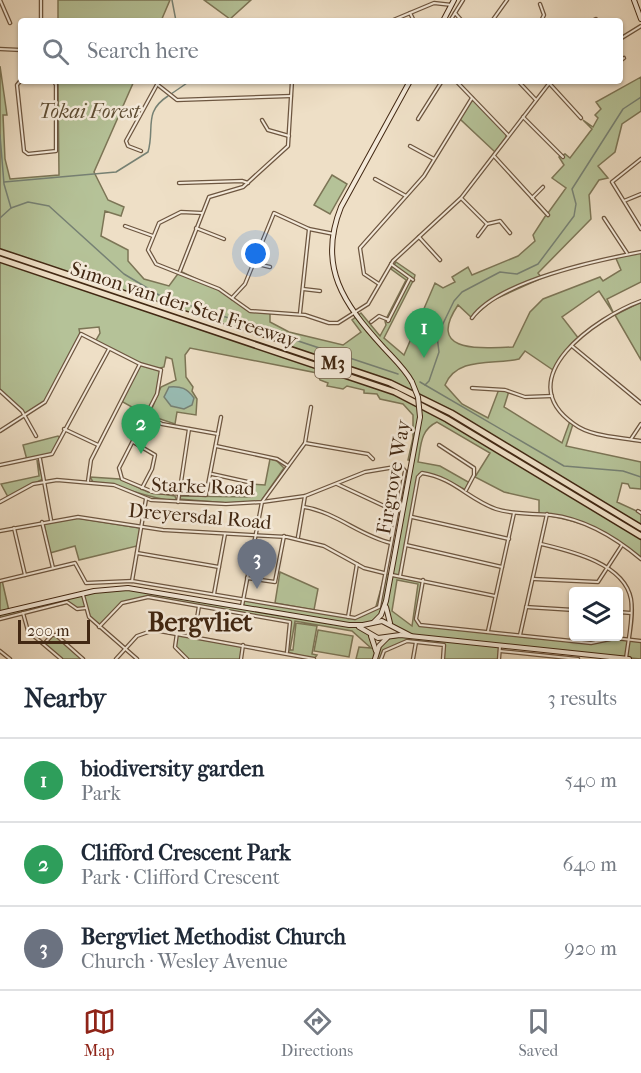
<!DOCTYPE html>
<html lang="en">
<head>
<meta charset="utf-8">
<style>
  :root { --surface:#fff; --page:#f2f2f3; --text:#1f2937; --muted:#747a83; --line:#e0e1e3; --accent:#8f2418 }
  body { margin:0; font-family:"IM FELL French Canon",serif; background:var(--page); color:var(--text) }
  .controls { position:absolute; right:18px; bottom:18px; display:grid; overflow:hidden; border-radius:6px; box-shadow:0 2px 4px #0004 }
  .controls button { width:54px; height:54px; display:grid; place-items:center; padding:0; border:0; border-bottom:2px solid var(--line); background:var(--surface); color:var(--text); font:30px sans-serif }
  .scale { position:absolute; left:18px; bottom:15px; width:72px; box-sizing:border-box; padding-left:6px; border:3px solid #422813; border-top:0; font-size:16px; line-height:21px; white-space:nowrap; color:#422813; -webkit-text-stroke:4px #f4eada; paint-order:stroke }
  .you { position:absolute; left:256px; top:254px; width:21px; height:21px; margin:-15px; border:4px solid #fff; border-radius:50%; background:#1a73e8; box-shadow:0 0 0 9px #1a73e833 }
  .badge { display:grid; place-items:center; width:39px; height:39px; border-radius:50%; background:var(--accent); color:#fff; font-size:20px; font-weight:700 }
  .pin { position:absolute; translate:-50% -50px; filter:drop-shadow(0 2px 3px #0008) }
  .pin::after { content:''; position:absolute; top:32px; width:21px; height:18px; background:inherit; clip-path:polygon(0 0,100% 0,50% 100%) }
  .list { margin:0; padding:0; list-style:none }
  h2 { display:flex; justify-content:space-between; align-items:center; height:78px; margin:0; padding:0 24px; font-size:26px }
  h2 small { font-size:20px; font-weight:400; color:var(--muted) }
  .list li { display:grid; grid-template-columns:39px 1fr auto; gap:18px; align-items:center; box-sizing:border-box; height:84px; padding:0 24px; border-top:2px solid var(--line) }
  .list b { display:block; font-size:22px; white-space:nowrap }
  .list p { margin:0; font-size:20px; white-space:nowrap; color:var(--muted) }
  .list em { font-size:20px; font-style:normal; color:var(--muted) }
  .icon { flex:none; width:33px; height:33px; fill:none; stroke:currentColor; stroke-width:2; stroke-linecap:round; stroke-linejoin:round }
  .map { position:relative; flex:none; width:641px; height:659px; overflow:hidden }
  .search { position:absolute; background:var(--surface); box-shadow:0 2px 4px #0004; left:18px; right:18px; top:18px; height:66px; display:flex; align-items:center; gap:15px; box-sizing:border-box; padding:0 21px; border-radius:6px; color:var(--muted); font-size:22px }
  .sheet { height:330px; background:var(--surface) }
  nav { display:flex; justify-content:space-around; align-items:center; box-sizing:border-box; height:84px; border-top:2px solid var(--line); background:var(--surface); font-size:16px; color:var(--muted) }
  nav a { display:grid; justify-items:center; gap:3px }
  nav .on { color:var(--accent) }
  .map>svg:first-child { display:block }
</style>
</head>
<body>
<div class="map">
<svg width="641" height="659" viewBox="0 0 641 659">
  <rect width="100%" height="100%" fill="#eedfc6"/>
  <filter id="stains"><feTurbulence type="fractalNoise" baseFrequency=".00333" numOctaves="4"/><feColorMatrix values="0 0 0 0 .2 0 0 0 0 .09 0 0 0 0 .02 0 0 0 .5 -.17"/></filter>
  <radialGradient id="worn" r=".72"><stop offset=".6" stop-color="#630" stop-opacity="0"/><stop offset="1" stop-color="#630" stop-opacity=".3"/></radialGradient>
  <g fill="#b5c298" stroke="#7c7556" stroke-width="1.5" fill-rule="evenodd">
    <polygon points="58,0 170,0 161,21 58,21"/>
    <polygon points="204,0 251,0 230,19"/>
    <path d="M0,66l7,49h-4l2,44 5,20 49,-4 -1,-94h76l-40,91 14,28 16,7 -3,9 -16,-5 -4,25 27,14v11l16,18 25,7 11,-15 47,23 20,16 23,2v10l19,10 54,13 18,-13 -9,-12 9,-7 19,23 6,-11 -1,-4 21,-41 -15,-11 5,-7 19,13 -1,4 -30,59 20,17 31,-72 8,5 12,-6 -3,-5 16,-10 4,8 46,-19 17,-15 -2,-6 13,-20 -13,-14 2,-2 13,14 18,-25 -14,-10 12,-13 -5,-8 6,-3 5,4 22,-29 -9,-9 10,7 5,-9 -3,-3 6,-6 -5,-7 45,-25v34l-19,13 -7,28 -17,14 10,12 -9,2 -10,15 2,24 -53,54 4,5 -49,22 -21,18 -14,-13c-33,49 24,43 55,42l17,-35 13,-13 57,-22 3,4 18,-11 -6,-14 26,-4v30l-34,17 7,15 -15,-23 -37,26 17,22 -18,18 -8,13 -28,-19 -6,8c-26,6 -62,-3 -74,26l17,19 26,14 11,-29 10,2 -5,16 58,36 8,-22 3,3 -7,22 75,16v27l-11,-1 -2,-4 -6,-1 -5,19 24,11v46c-34,-29 -59,-38 -102,-45v-14l-35,-8 -29,-15 15,-24 -53,-31c-17,8 -16,24 -19,40l22,4 30,17 -4,7 -26,-13 -21,-3 -19,102 23,4 -7,39 2,5 173,19 20,-4 30,2v18l-140,-13 -2,13h-56l2,-13 -36,-5 -25,10 -3,8h-25l3,-12 12,1 -19,-17 -57,-10 -5,29h3l3,-27 21,3 -5,28 5,1 -3,4 -27,-7 3,-30 -142,-25 -26,6 -23,24 -10,-10 -3,-9 -9,1 -8,-6 -69,16v-38l2,-1 7,31 110,-24 122,19 2,-7 112,19 20,-8 10,-36 6,1 21,-114 -4,-1 5,-22v-23l-10,-11 -23,-5 -3,-5 -13,-1v-3l-17,-4 -4,3 -16,-3 1,-3 -8,-3 -3,-7 -127,-25 -5,7 1,22 7,10 -1,4 5,8 -1,16 -19,-3 -2,12 -24,-8 -1,-3 11,-26 15,-7 -4,-21 -6,-2 -2,10 -4,1 -2,23 -12,24 -25,-14 18,-37 -44,-22 5,-9 -1,-6 -20,2 1,5 -34,66 -20,16 -26,-25zM397,580l21,4 -6,42 -20,-15zM386,605l5,19 16,12 -22,3 -9,13 -5,-17 -17,-9 20,-4z"/>
    <polygon points="471,101 474,101 506,134 506,138 495,152 460,119"/>
    <polygon points="332,175 347,184 330,214 314,205"/>
    <polygon points="641,302 641,360 615,315"/>
    <polygon points="58,436 60,438 51,455 27,460 23,445"/>
    <polygon points="270,459 277,461 284,468 261,501 228,503 179,499 181,496 252,497 252,484 265,485"/>
    <polygon points="37,460 43,479 8,497 1,484 39,476"/>
    <path d="M90,477l30,2 28,13 27,4 1,3 -2,2c-29,-3 -52,-16 -81,-19z"/>
    <polygon points="77,518 140,528 137,546 79,560 75,546 50,553 44,524"/>
    <polygon points="280,572 318,589 314,610 275,603"/>
    <polygon points="318,630 353,636 349,657 314,651"/>
    <polygon points="177,633 243,645 241,659 187,659 176,649"/>
    <polygon points="56,635 83,659 61,659 44,644 50,637"/>
  </g>
  <path fill="#99bdb5" stroke="#768174" stroke-width="1.5" d="M169,387c12,-1 18,1 25,11l-2,7 -8,4 -13,-3 -7,-9z"/>
  <g fill="none" stroke-linecap="round" stroke-linejoin="round">
    <g stroke="#768174" stroke-width="1.5">
      <polyline points="172,0 176,21"/>
      <polyline points="171,94 190,81"/>
      <polyline points="0,135 4,184 11,208"/>
      <path d="M4,182l112,-10 32,-20c7,-24 -5,-40 20,-56"/>
      <polyline points="0,218 11,208 28,202 49,206 124,274 159,295 398,374"/>
      <polyline points="420,382 564,466 623,471 641,477"/>
      <polyline points="425,385 429,381 439,352 437,336 454,301 462,292 500,272 517,274 538,264 574,216 576,204 572,189 623,109 641,97"/>
    </g>
    <defs>
      <g id="street">
        <polyline points="0,0 10,23"/>
        <polyline points="41,0 41,21"/>
        <polyline points="540,4 544,15 541,21"/>
        <polyline points="410,13 414,21"/>
        <polyline points="455,13 462,21"/>
        <polyline points="391,21 434,3 452,5"/>
        <polyline points="450,21 463,0"/>
        <polyline points="492,21 507,0"/>
        <polyline points="592,21 596,19 598,21"/>
        <polyline points="620,39 641,26"/>
        <polyline points="0,49 21,50"/>
        <polyline points="620,61 624,58"/>
        <polyline points="21,80 17,85 24,151 28,154 56,151 56,85 54,81"/>
        <polyline points="456,81 508,135"/>
        <polyline points="518,81 536,100"/>
        <polyline points="549,83 581,118"/>
        <polyline points="158,85 177,100 291,96"/>
        <polyline points="523,117 563,157"/>
        <polyline points="418,119 442,81"/>
        <polyline points="262,120 268,130 289,136"/>
        <polyline points="410,146 434,159"/>
        <polyline points="141,151 128,146 126,141 159,81"/>
        <polyline points="494,156 548,215"/>
        <polyline points="641,159 612,182 641,229"/>
        <polyline points="375,179 406,196"/>
        <polyline points="179,183 242,181 248,183"/>
        <polyline points="532,198 543,187"/>
        <polyline points="462,199 487,224"/>
        <polyline points="624,201 641,194"/>
        <polyline points="202,213 181,212 159,223 148,250 156,264 219,289 250,311 305,315 329,323 338,323 368,304 393,261 461,198 551,81"/>
        <polyline points="604,218 627,253"/>
        <polyline points="487,224 500,221 510,233"/>
        <polyline points="125,226 153,236"/>
        <polyline points="196,228 224,239"/>
        <polyline points="478,236 487,224"/>
        <polyline points="419,237 440,260"/>
        <polyline points="253,263 270,267"/>
        <polyline points="391,264 413,280"/>
        <polyline points="180,271 209,197 243,187 288,146 292,81"/>
        <polyline points="379,284 364,274 360,248 424,176 472,98"/>
        <polyline points="303,289 320,291"/>
        <polyline points="232,298 245,284 274,213 309,229 334,234"/>
        <path d="M641,301c-44,16 -133,77 -67,123 17,13 46,13 67,17"/>
        <polyline points="300,313 309,229"/>
        <path d="M472,318c26,-37 126,-58 169,-66"/>
        <polyline points="388,321 410,278"/>
        <polyline points="371,322 379,316 389,320"/>
        <polyline points="572,346 641,403"/>
        <polyline points="472,388 505,390 525,397 552,396"/>
        <polyline points="0,391 22,411 36,436"/>
        <polyline points="146,416 162,424 218,434"/>
        <polyline points="64,429 98,445"/>
        <polyline points="0,431 45,402 81,334 140,364 161,370 157,394 119,468 122,479 153,492 206,495 221,417"/>
        <polyline points="631,439 641,424"/>
        <polyline points="133,442 155,455 152,469 142,488"/>
        <polyline points="305,443 368,454 373,459"/>
        <polyline points="439,445 474,468 474,475 466,490"/>
        <polyline points="216,446 277,459 288,466"/>
        <polyline points="40,459 51,520"/>
        <polyline points="0,465 52,454 109,349"/>
        <polyline points="212,474 248,482"/>
        <polyline points="88,481 91,460 140,364"/>
        <polyline points="337,484 397,512"/>
        <polyline points="0,502 33,484 57,480 114,485 151,500 226,504 262,502 305,496 365,472 401,466 405,471 379,607 355,618 132,581 86,583 75,563 0,581"/>
        <polyline points="178,502 189,429"/>
        <path d="M304,507c32,5 56,29 87,36"/>
        <polyline points="638,511 641,513"/>
        <polyline points="412,517 509,539"/>
        <polyline points="42,522 53,568"/>
        <polyline points="14,528 25,575"/>
        <polyline points="0,531 78,517 163,530 287,537 324,546 364,568 384,573"/>
        <polyline points="298,537 305,496"/>
        <path d="M541,544c29,7 83,19 90,55 3,18 -3,41 -5,60"/>
        <polyline points="406,545 502,567"/>
        <polyline points="137,553 219,567"/>
        <polyline points="392,575 495,596"/>
        <path d="M400,576l18,-99 4,-4c32,5 46,26 74,36 18,6 36,4 55,6 33,4 65,23 90,44"/>
        <polyline points="247,578 275,582 284,536"/>
        <polyline points="534,579 598,582 622,545"/>
        <polyline points="423,580 416,619 420,625 591,643 615,638 641,641"/>
        <polyline points="132,581 146,499"/>
        <polyline points="214,594 225,534"/>
        <polyline points="83,595 89,617 137,659"/>
        <polyline points="242,606 262,502 305,443 311,407"/>
        <polyline points="526,607 574,610"/>
        <polyline points="618,612 631,613"/>
        <polyline points="23,613 28,631 61,659"/>
        <polyline points="348,617 357,564"/>
        <polyline points="0,619 67,602 77,609 86,608"/>
        <polyline points="99,627 122,603 148,597 290,622 287,652"/>
        <polyline points="488,631 514,513"/>
        <polyline points="177,633 175,647 187,659"/>
        <polyline points="520,635 547,514"/>
        <polyline points="194,636 199,606"/>
        <polyline points="44,644 52,635 56,635 83,659"/>
        <polyline points="0,651 10,659"/>
        <polyline points="500,651 578,659"/>
        <polyline points="116,659 137,636 154,630 314,659"/>
        <polyline points="241,659 243,645"/>
        <polyline points="381,659 384,651 407,641 444,645 443,659"/>
        <polyline points="413,659 416,642"/>
        <polyline points="499,659 500,646"/>
      </g>
      <g id="secondary">
        <polyline points="634,0 641,19"/>
        <polyline points="443,21 454,0"/>
        <path d="M410,81l-69,126c-24,60 3,97 42,140 10,11 22,22 29,35"/>
        <polyline points="386,607 390,623"/>
        <polyline points="0,613 94,591 128,588 349,625 363,625 382,621 411,636"/>
        <polyline points="374,622 381,615 386,601 420,417"/>
        <polyline points="359,627 378,638 400,635 629,659"/>
        <polyline points="371,636 376,651"/>
        <polyline points="375,659 379,646 387,638"/>
      </g>
      <g id="highway">
        <polyline points="0,252 390,383 451,413 641,528"/>
        <polyline points="0,259 395,392 447,419 641,536"/>
      </g>
    </defs>
    <use href="#street" stroke="#6d5640" stroke-width="4.5"/>
    <use href="#secondary" stroke="#422813" stroke-width="6"/>
    <use href="#highway" stroke="#422813" stroke-width="8"/>
    <use href="#street" stroke="#f4eada" stroke-width="2"/>
    <use href="#secondary" stroke="#f4eada" stroke-width="4"/>
    <use href="#highway" stroke="#eedfc6" stroke-width="5"/>
    <defs>
      <polyline id="secondary-bridge" points="412,382 418,397 420,417"/>
    </defs>
    <use href="#secondary-bridge" stroke="#422813" stroke-width="6" stroke-linecap="butt"/>
    <use href="#secondary-bridge" stroke="#f4eada" stroke-width="4"/>
  </g>
  <g text-anchor="middle" stroke-width="5" stroke-linejoin="round" paint-order="stroke">
    <rect fill="#f4eada" stroke="#77624f" stroke-width="1.5" x="315" y="348" width="36" height="30" rx="4.5"/>
    <g font-size="18" font-weight="bold" fill="#422813">
      <text x="333" y="369">M3</text>
    </g>
    <g font-size="20" font-style="italic" fill="#5f4e34" stroke="#f4eada">
      <text x="89" y="118">Tokai Forest</text>
    </g>
    <g font-size="20" fill="#422813" stroke="#f4eada">
      <text transform="translate(184 304) rotate(18)" y="7">Simon van der Stel Freeway</text>
      <text transform="translate(393 477) rotate(-80)" y="7">Firgrove Way</text>
      <text transform="translate(203 486) rotate(2)" y="7">Starke Road</text>
      <text transform="translate(200 516) rotate(5)" y="7">Dreyersdal Road</text>
    </g>
    <g font-size="26" font-weight="bold" fill="#422813" stroke="#f4eada">
      <text x="200" y="631">Bergvliet</text>
    </g>
  </g>
  <rect width="100%" height="100%" filter="url(#stains)"/>
  <rect width="100%" height="100%" fill="url(#worn)"/>
</svg>
<div class="controls">
<button><svg class="icon" aria-label="layers" viewBox="0 0 24 24"><path d="M12 4l9 5-9 5-9-5zM3 14l9 5 9-5"/></svg></button>
</div>
<div class="scale">200 m</div>
<div class="you"></div>
<div class="pin badge" style="left:424px;top:358px;background:#2e9e5b">1</div>
<div class="pin badge" style="left:141px;top:454px;background:#2e9e5b">2</div>
<div class="pin badge" style="left:257px;top:589px;background:#6b7280">3</div>
<div class="search"><svg class="icon" aria-label="search" viewBox="0 0 24 24"><circle cx="10" cy="10" r="6"/><path d="M15 15l6 6"/></svg>Search here</div>
</div>
<section class="sheet">
<h2>Nearby<small>3 results</small></h2>
<ul class="list">
<li><span class="badge" style="background:#2e9e5b">1</span><div><b>biodiversity garden</b><p>Park</p></div><em>540 m</em></li>
<li><span class="badge" style="background:#2e9e5b">2</span><div><b>Clifford Crescent Park</b><p>Park · Clifford Crescent</p></div><em>640 m</em></li>
<li><span class="badge" style="background:#6b7280">3</span><div><b>Bergvliet Methodist Church</b><p>Church · Wesley Avenue</p></div><em>920 m</em></li>
</ul>
</section>
<nav>
<a class="on"><svg class="icon" aria-label="map" viewBox="0 0 24 24"><path d="M3 6l6-2 6 2 6-2v14l-6 2-6-2-6 2zM9 4v14M15 6v14"/></svg>Map</a>
<a><svg class="icon" aria-label="directions" viewBox="0 0 24 24"><path d="M12 3l9 9-9 9-9-9zM9 14v-3h6M13 9l2 2-2 2"/></svg>Directions</a>
<a><svg class="icon" aria-label="saved" viewBox="0 0 24 24"><path d="M7 4h10v16l-5-4-5 4z"/></svg>Saved</a>
</nav>
</body>
</html>
